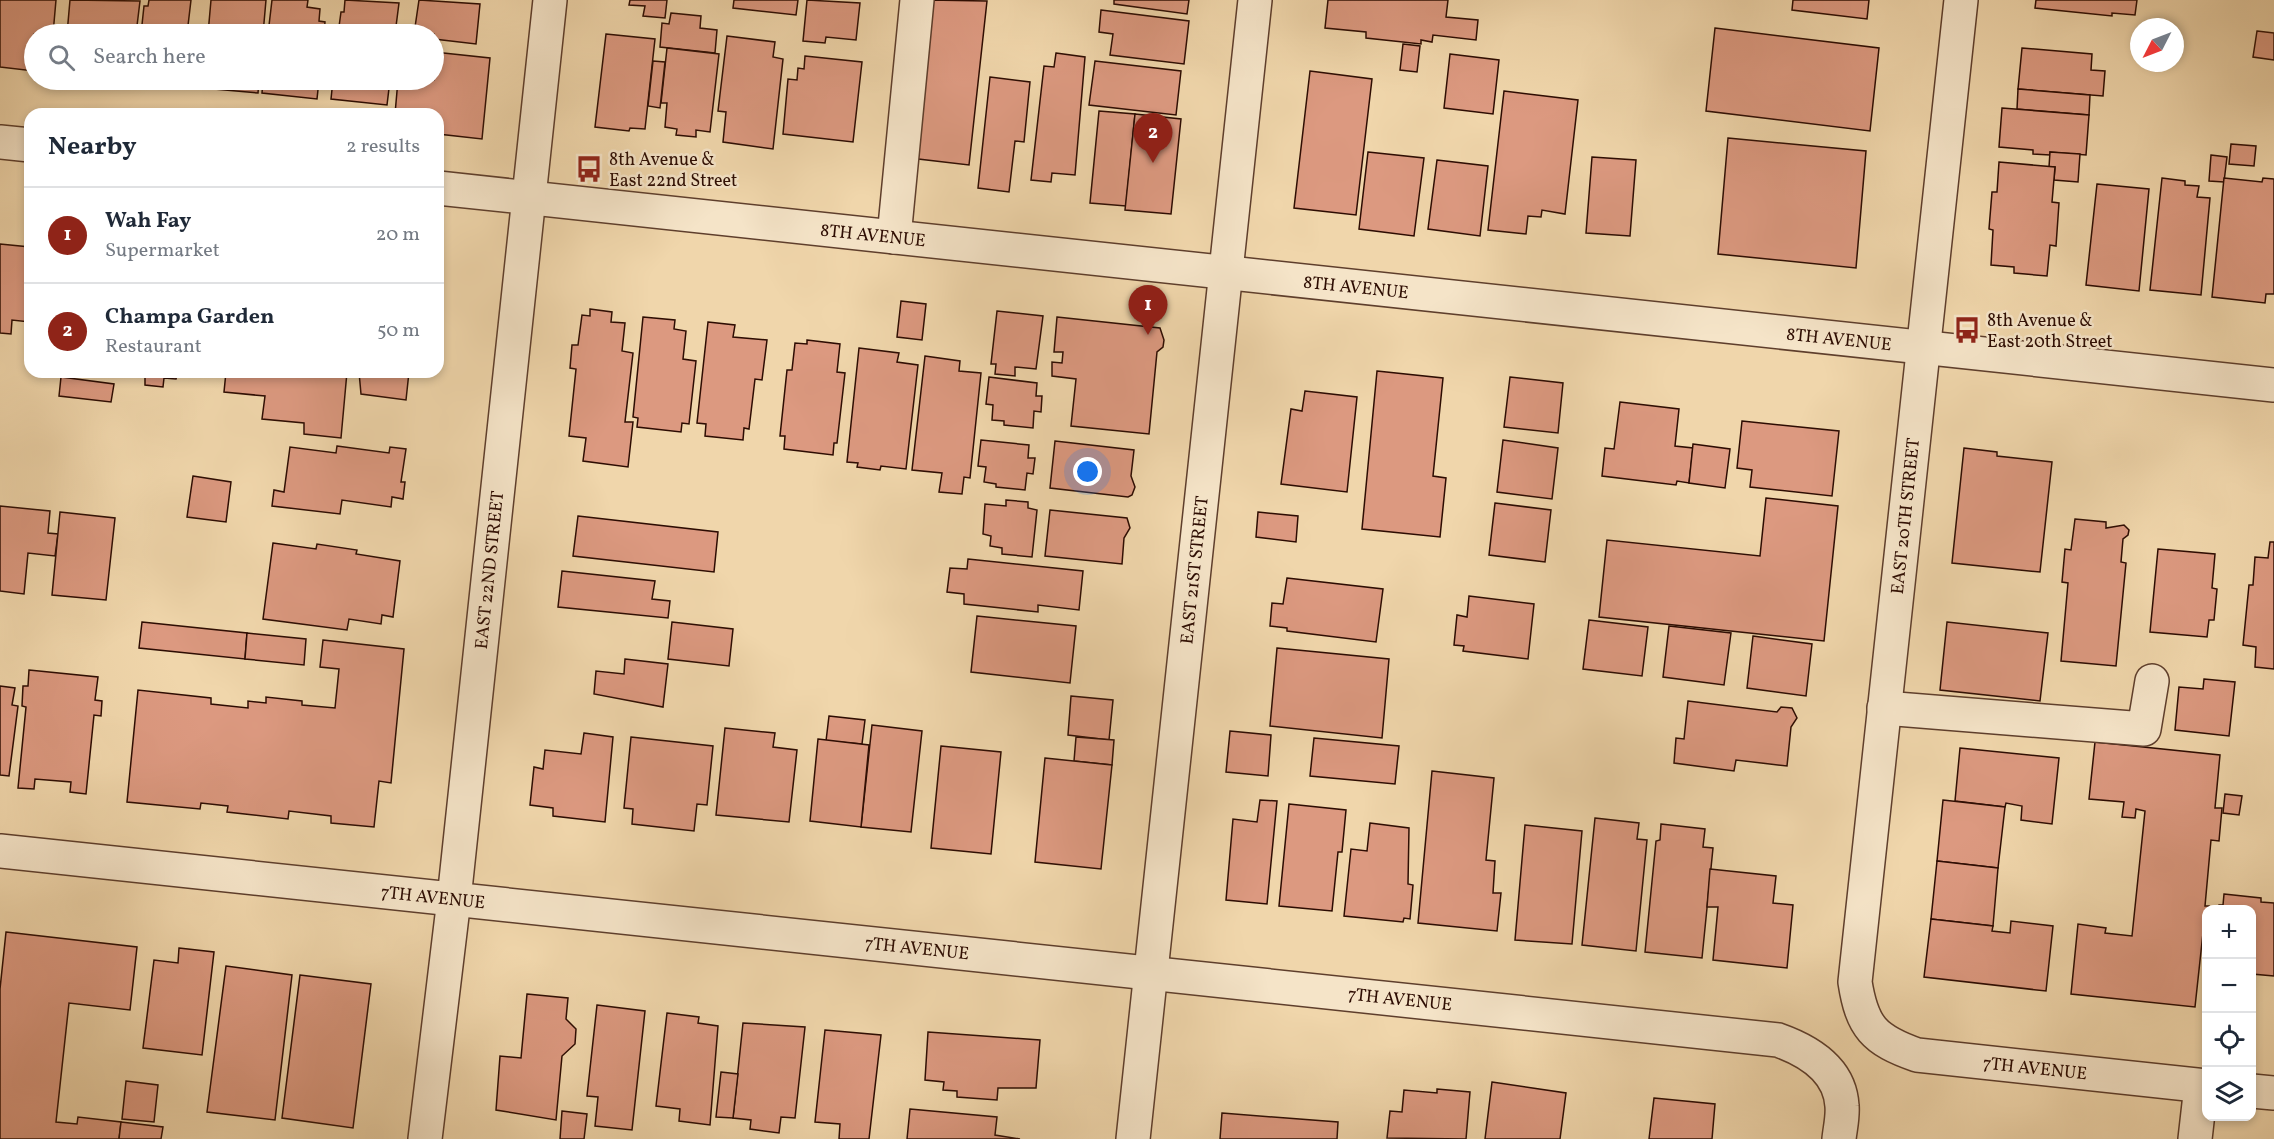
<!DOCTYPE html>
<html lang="en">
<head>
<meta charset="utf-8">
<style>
  :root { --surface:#fff; --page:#f2f2f3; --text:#1f2937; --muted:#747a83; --line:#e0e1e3; --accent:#8f2418 }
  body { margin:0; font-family:Vollkorn,serif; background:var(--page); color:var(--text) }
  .controls { position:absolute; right:18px; bottom:18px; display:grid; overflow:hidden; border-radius:12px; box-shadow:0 3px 9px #0003 }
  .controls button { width:54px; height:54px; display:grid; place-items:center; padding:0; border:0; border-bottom:2px solid var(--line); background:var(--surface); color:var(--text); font:30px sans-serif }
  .compass { position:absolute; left:2130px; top:18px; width:54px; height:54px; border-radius:50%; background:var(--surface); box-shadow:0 3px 9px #0003; rotate:228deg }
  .you { position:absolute; left:1088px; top:472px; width:21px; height:21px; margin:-15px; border:4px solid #fff; border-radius:50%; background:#1a73e8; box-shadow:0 0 0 9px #1a73e833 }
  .badge { display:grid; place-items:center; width:39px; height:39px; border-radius:50%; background:var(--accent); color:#fff; font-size:20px; font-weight:700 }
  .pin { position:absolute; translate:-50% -50px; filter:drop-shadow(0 2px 3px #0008) }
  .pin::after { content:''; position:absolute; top:32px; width:21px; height:18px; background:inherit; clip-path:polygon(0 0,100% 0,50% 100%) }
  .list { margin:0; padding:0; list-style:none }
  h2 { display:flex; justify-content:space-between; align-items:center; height:78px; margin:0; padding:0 24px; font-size:26px }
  h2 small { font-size:20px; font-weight:400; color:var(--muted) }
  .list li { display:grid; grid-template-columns:39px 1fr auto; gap:18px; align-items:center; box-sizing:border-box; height:96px; padding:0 24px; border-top:2px solid var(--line) }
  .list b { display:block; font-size:22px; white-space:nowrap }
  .list p { margin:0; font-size:20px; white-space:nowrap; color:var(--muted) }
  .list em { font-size:20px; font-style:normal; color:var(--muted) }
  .icon { flex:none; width:33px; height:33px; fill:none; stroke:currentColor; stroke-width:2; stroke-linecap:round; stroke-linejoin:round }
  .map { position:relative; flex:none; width:2274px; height:1139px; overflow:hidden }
  .search { position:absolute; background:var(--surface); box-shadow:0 3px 9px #0003; left:24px; top:24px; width:420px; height:66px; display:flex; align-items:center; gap:15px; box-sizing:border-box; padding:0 21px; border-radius:33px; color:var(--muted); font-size:22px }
  .panel { position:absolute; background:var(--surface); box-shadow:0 3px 9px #0003; left:24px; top:108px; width:420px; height:270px; border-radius:18px }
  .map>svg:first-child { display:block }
</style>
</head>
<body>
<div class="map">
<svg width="2274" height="1139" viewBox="0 0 2274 1139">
  <rect width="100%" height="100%" fill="#f0d6ab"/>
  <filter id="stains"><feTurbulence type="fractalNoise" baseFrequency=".00333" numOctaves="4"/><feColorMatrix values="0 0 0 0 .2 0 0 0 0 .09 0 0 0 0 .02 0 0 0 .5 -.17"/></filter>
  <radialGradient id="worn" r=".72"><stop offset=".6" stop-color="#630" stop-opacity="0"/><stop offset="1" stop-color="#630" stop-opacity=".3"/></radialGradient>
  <g fill="#dc9980" stroke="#2d0c02" stroke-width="1.5">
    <polygon points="0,0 56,0 53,34 34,34 34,71 0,67"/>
    <polygon points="70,0 140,1 136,34 67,34"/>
    <polygon points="149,0 191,0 187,34 141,34 144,6 148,6"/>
    <polygon points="211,0 266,0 263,34 208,34"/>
    <polygon points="272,0 308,0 307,7 320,9 319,21 325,22 324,34 268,34"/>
    <polygon points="345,0 399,3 395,34 338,34 341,12 344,12"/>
    <polygon points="419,0 480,4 476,44 434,39 434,34 414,34"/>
    <polygon points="630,0 667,0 665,18 643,16 645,6 629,5"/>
    <polygon points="734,0 798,0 796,15 733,8"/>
    <polygon points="807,0 860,3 856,40 826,37 825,43 803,41"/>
    <polygon points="928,0 987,1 969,165 910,158"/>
    <polygon points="1114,0 1189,0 1187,14 1114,4"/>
    <polygon points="1328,0 1448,0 1446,17 1478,20 1476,40 1433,35 1432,42 1421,40 1421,44 1366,38 1366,32 1325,28"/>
    <polygon points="1793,0 1869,0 1867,19 1792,10"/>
    <polygon points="2036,0 2137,0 2135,15 2112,13 2112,16 2035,8"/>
    <polygon points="1101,10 1189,21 1184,64 1110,55 1113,34 1099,32"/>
    <polygon points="671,13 701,16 700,28 717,30 715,53 660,47 662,23 669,24"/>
    <polygon points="1715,28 1879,48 1870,131 1706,111"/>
    <polygon points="2257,31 2274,33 2274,60 2253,57"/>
    <polygon points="606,34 655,39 645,129 630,128 629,131 595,127"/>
    <polygon points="727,36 775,42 773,57 783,59 773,149 723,142 726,112 718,111"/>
    <polygon points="1403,44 1420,46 1417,72 1400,70"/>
    <polygon points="667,48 719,54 710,132 696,130 696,137 676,135 677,129 665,127 667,103 661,103"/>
    <polygon points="2022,48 2092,54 2091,70 2105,71 2103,96 2018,89"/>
    <polygon points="434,52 490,58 482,139 438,134 438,114 395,114 398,80 434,80"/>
    <polygon points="1056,53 1085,57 1075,175 1052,173 1051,182 1031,180 1044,66 1054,67"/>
    <polygon points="1450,54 1499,60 1493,114 1444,108"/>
    <polygon points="805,56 862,62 853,142 783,134 788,79 797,80 798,68 804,69"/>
    <polygon points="653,61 665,62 660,108 648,106"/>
    <polygon points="1095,61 1181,71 1176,115 1089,105"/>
    <polygon points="1310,71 1372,79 1356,215 1294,208"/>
    <polygon points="990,77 1030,82 1024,142 1015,141 1009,192 978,188"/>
    <polygon points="204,80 259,80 258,93 203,88"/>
    <polygon points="263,80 319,80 317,99 262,93"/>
    <polygon points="333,80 390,80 387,105 331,99"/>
    <polygon points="2018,89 2090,95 2089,115 2017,109"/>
    <polygon points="1504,91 1578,100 1565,214 1542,210 1541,217 1528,216 1526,234 1488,230"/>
    <polygon points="2002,108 2089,115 2086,155 2050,152 2050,155 2033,154 2033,150 1999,147"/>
    <polygon points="1099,111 1135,114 1126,206 1090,203"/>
    <polygon points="1135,114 1181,119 1171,214 1125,210"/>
    <polygon points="1728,138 1866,151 1856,268 1718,254"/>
    <polygon points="2231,144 2256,146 2254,166 2229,164"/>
    <polygon points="1368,152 1424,158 1414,236 1359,229"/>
    <polygon points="2050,152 2080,154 2078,182 2054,180 2055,167 2049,167"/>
    <polygon points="2211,155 2227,157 2224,182 2209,181"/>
    <polygon points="1592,157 1636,160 1630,236 1586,233"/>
    <polygon points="1437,160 1488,166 1480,236 1428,229"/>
    <polygon points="1999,162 2055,167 2052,202 2059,203 2056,246 2050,245 2047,276 2014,273 2014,267 1991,265 1993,230 1989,229 1992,192 1997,192"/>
    <polygon points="2162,178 2185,181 2185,185 2199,186 2197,197 2210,198 2201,295 2150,290"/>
    <polygon points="2224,178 2262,182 2263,178 2274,179 2274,294 2266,294 2265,303 2212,297"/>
    <polygon points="2097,184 2149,189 2139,291 2086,285"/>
    <polygon points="0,244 30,247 30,322 12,320 11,334 0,333"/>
    <polygon points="901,301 926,304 922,340 897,337"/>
    <polygon points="590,309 612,312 611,322 625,323 622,351 633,353 625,422 633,422 628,467 583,461 586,438 569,436 576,369 570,368 572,345 578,345 582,315 590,316"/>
    <polygon points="997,311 1043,316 1036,369 1015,367 1015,376 995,374 996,364 991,364"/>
    <polygon points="643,317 675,320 674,329 686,331 683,359 696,361 689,424 682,423 681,432 637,427 638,418 633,417"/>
    <polygon points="1057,317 1160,328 1164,340 1163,347 1157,352 1149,434 1071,426 1076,379 1052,376 1052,362 1062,363 1063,352 1054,352"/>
    <polygon points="708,322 735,325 733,337 767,340 762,380 755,379 749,429 744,428 743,440 705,436 706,424 697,423"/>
    <polygon points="807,340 840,344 837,372 845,373 837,443 834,443 833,455 784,449 785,436 780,436 787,370 792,370 795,343 807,344"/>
    <polygon points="859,348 899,353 897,362 918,365 906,469 881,466 880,470 857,467 858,463 847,462"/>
    <polygon points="925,356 960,361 959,371 981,373 970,478 964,477 962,494 939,492 942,473 912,470"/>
    <polygon points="1377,371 1443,378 1433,476 1446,478 1440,537 1362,529"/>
    <polygon points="133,372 189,372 189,376 177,375 176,379 164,378 163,387 145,385 145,376 133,375"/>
    <polygon points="226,372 347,372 341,438 304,434 304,423 262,419 265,396 224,392"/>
    <polygon points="359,372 409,372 406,400 361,394"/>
    <polygon points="61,377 114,384 111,402 59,396"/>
    <polygon points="989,377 1037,383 1036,396 1042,396 1041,412 1034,411 1033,428 1004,425 1004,421 992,420 993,405 986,404"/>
    <polygon points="1510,377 1563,383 1558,433 1504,427"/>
    <polygon points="1305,391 1357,397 1347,492 1281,484 1291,409 1302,411"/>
    <polygon points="1620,402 1679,409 1675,446 1693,448 1689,483 1677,481 1676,485 1602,476 1605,448 1614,449"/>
    <polygon points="1742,421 1839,431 1832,496 1750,487 1752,470 1737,468"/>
    <polygon points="981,440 1029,445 1028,458 1035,458 1033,474 1027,473 1025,490 996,487 996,484 984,482 986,467 978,466"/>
    <polygon points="1503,440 1558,448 1552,499 1497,492"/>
    <polygon points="1055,441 1134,450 1131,476 1135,487 1132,495 1128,497 1050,488"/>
    <polygon points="1693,444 1730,449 1725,488 1689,483"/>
    <polygon points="337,446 389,453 390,447 406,449 401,482 405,482 403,499 392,497 391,507 342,500 340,514 272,506 274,490 284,492 290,447 336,453"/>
    <polygon points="1964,448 1997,452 1997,456 2052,462 2040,572 1952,563"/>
    <polygon points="193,476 231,482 226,522 187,517"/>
    <polygon points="1766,498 1838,506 1824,641 1599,617 1607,540 1760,556"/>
    <polygon points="1006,500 1028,502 1028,508 1037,510 1032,557 1002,554 1002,548 990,546 991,536 983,534 985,504 1006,506"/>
    <polygon points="1495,503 1551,510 1545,562 1489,555"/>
    <polygon points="0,506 50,511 48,533 58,534 55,556 28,553 24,594 0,591"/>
    <polygon points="1050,510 1127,518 1130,528 1124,538 1122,564 1045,556"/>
    <polygon points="60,512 115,518 106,600 52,595"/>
    <polygon points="1258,512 1298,516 1296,542 1256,537"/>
    <polygon points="578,516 718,532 714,572 573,556"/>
    <polygon points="2075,519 2106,522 2106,528 2124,525 2129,530 2128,535 2123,539 2121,562 2126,563 2116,666 2061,661 2068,583 2062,582 2065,549 2071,550"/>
    <polygon points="2270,542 2274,542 2274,669 2255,667 2256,647 2243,645 2249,585 2253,585 2255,557 2268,558"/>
    <polygon points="273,543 316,549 317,544 357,550 356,554 400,561 393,617 382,615 381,624 349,619 347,630 263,619"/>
    <polygon points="2158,549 2215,554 2212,588 2217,589 2214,620 2209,620 2207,637 2150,632"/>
    <polygon points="968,559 1083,571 1079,610 1038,605 1038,612 964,604 964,594 947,592 950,568 967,569"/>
    <polygon points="562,571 655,581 652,599 670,601 668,618 558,607"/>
    <polygon points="1287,578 1383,589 1376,642 1287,631 1287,628 1270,626 1272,603 1283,604"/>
    <polygon points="1469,596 1534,604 1528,659 1463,651 1464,646 1454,645 1457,615 1467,617"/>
    <polygon points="977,616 1076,626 1070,683 971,672"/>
    <polygon points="1589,620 1648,627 1642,676 1583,669"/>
    <polygon points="142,622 247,633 245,659 139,648"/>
    <polygon points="672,622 733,629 729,666 668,659"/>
    <polygon points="1947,622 2048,633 2040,701 1940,690"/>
    <polygon points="1669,626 1731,633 1724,685 1663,677"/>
    <polygon points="247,633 306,639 304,665 245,659"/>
    <polygon points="1753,636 1812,644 1806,696 1747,688"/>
    <polygon points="323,640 404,649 391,783 379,781 374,827 331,823 331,816 289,811 288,819 227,812 228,806 201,803 200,809 127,802 138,690 211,698 211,704 248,708 248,701 266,703 266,697 302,701 302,705 335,708 339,669 320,667"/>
    <polygon points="1277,648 1389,659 1382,738 1270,726"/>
    <polygon points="625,659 668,664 663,707 594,694 596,671 624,674"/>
    <polygon points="29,670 98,677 95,700 102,701 101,716 94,715 86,794 70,792 71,782 35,779 34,789 18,788 26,707 22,706 23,686 28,686"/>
    <polygon points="2204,679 2235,682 2229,736 2175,730 2179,687 2203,689"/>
    <polygon points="0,686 15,688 12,705 18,706 9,776 0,775"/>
    <polygon points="1071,696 1113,700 1109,740 1068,735"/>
    <polygon points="1688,701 1777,712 1781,707 1792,708 1797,718 1791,727 1787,766 1736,760 1734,771 1674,763 1676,738 1684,739"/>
    <polygon points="829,716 865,720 862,744 826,741"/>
    <polygon points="872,725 922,731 911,832 861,827"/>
    <polygon points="725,728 775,733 773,747 797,750 789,822 716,815"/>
    <polygon points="1230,731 1271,735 1268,776 1226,772"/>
    <polygon points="584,733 613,737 605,822 553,816 553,808 530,805 534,767 543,769 545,750 581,754"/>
    <polygon points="631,737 713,746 707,805 697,804 694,831 632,824 633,809 624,808"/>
    <polygon points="1076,737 1114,740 1112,765 1074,761"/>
    <polygon points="1314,738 1399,746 1395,784 1310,776"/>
    <polygon points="818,739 869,745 861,827 810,821"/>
    <polygon points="2095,742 2220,755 2215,808 2222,808 2219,841 2211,840 2205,906 2209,906 2206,933 2203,933 2195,1007 2071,994 2078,924 2106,928 2105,933 2132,936 2145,811 2136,809 2135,818 2122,817 2124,802 2089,799"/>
    <polygon points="941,746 1001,752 991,854 931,848"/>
    <polygon points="1960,748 2059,758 2052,824 2021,820 2022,806 2006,803 2005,807 1955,801"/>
    <polygon points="1045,758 1112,765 1101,869 1035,862"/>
    <polygon points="1432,771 1494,778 1486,860 1495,861 1493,893 1501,893 1497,931 1418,923"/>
    <polygon points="2225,794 2242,796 2239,815 2223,813"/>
    <polygon points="1260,800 1277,801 1267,904 1226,900 1233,819 1257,822"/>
    <polygon points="1943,800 2005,807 1998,868 1937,861"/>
    <polygon points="1289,804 1346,810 1342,852 1338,852 1332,911 1279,906"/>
    <polygon points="1595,818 1639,823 1637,839 1647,840 1636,951 1582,945"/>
    <polygon points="1370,823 1409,828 1408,884 1413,885 1410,919 1404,918 1403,922 1344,916 1351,849 1367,851"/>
    <polygon points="1661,824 1705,829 1703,847 1713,848 1702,958 1645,952 1656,841 1660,840"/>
    <polygon points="1525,825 1582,831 1572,944 1515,940"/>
    <polygon points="1937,861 1998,868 1993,926 1931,919"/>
    <polygon points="1710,869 1776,876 1773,903 1793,905 1787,968 1713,960 1718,907 1707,907"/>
    <polygon points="2224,894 2261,898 2261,902 2274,903 2274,976 2252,974 2252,910 2218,910 2219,905 2223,905"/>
    <polygon points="1931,919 1993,926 1992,931 2010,933 2011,921 2053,926 2046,991 1924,977"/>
    <polygon points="6,932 137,947 130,1010 69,1003 56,1122 77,1124 78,1117 121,1122 119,1139 0,1139 0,989"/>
    <polygon points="179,948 214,952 202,1055 143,1048 154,960 178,963"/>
    <polygon points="226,966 292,975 275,1120 207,1112"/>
    <polygon points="300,975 371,984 353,1128 282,1118"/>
    <polygon points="527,994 568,998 566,1019 576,1029 575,1044 562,1056 556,1120 496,1110 500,1056 521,1058"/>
    <polygon points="597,1005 645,1011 632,1130 595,1126 598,1097 587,1096"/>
    <polygon points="667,1013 699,1017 698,1023 718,1026 710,1125 679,1121 680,1109 656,1106"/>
    <polygon points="743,1023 805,1027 795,1118 781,1117 779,1133 750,1129 751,1120 733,1118"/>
    <polygon points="825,1030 881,1035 869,1139 839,1139 840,1124 815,1122"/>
    <polygon points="928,1032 1040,1040 1036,1088 998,1088 997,1100 957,1097 957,1091 943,1090 944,1082 925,1080"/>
    <polygon points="721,1072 738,1074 733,1118 716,1117"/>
    <polygon points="126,1081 158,1085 154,1122 122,1119"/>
    <polygon points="1492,1082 1566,1093 1560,1139 1485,1139"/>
    <polygon points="1437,1089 1470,1092 1466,1139 1387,1138 1390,1111 1402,1112 1404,1090 1437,1093"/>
    <polygon points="1654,1098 1715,1104 1712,1139 1649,1139"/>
    <polygon points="910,1109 997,1117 995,1135 1020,1139 907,1139"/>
    <polygon points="562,1111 587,1114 584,1139 560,1139"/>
    <polygon points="1222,1113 1338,1122 1337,1139 1220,1139"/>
    <polygon points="121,1122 163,1127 161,1139 119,1139"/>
  </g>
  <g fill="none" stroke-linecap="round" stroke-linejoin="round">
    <defs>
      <g id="minor">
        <path d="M1961,0l-106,982c7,45 19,58 62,73l289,31"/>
        <polyline points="0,142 30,145"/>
        <polyline points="438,188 2274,385"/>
        <polyline points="894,237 917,0"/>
        <polyline points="1884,708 2144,729 2152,681"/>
        <path d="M0,851l1778,189c31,11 62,30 64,66 1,11 -2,23 -3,33"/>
        <polyline points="2252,1091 2274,1093"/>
        <polyline points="425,1139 454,899 550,0"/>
        <polyline points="1133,1139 1255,0"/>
        <polyline points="2195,1139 2201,1086"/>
      </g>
    </defs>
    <use href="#minor" stroke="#5e3e2c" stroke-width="36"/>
    <use href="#minor" stroke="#f5e4c8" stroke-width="33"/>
  </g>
  <defs>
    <symbol id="bus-bare" viewBox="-9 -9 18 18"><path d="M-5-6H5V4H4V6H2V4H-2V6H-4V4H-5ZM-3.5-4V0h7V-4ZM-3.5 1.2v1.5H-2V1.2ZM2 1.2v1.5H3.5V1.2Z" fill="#8f2418" stroke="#f5e4c8" stroke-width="2.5" paint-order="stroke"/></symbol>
  </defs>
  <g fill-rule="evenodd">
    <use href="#bus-bare" x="570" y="150" width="38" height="38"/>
    <use href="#bus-bare" x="1948" y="311" width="38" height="38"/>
  </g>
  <g text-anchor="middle" stroke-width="5" stroke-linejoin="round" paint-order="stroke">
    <g font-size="18" fill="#2d0c02" stroke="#f5e4c8" text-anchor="start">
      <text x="609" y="165">8th Avenue &amp;<tspan x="609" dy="21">East 22nd Street</tspan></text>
      <text x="1987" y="326">8th Avenue &amp;<tspan x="1987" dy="21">East 20th Street</tspan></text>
    </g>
    <g font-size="18" fill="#2d0c02" stroke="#f5e4c8">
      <text transform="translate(873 235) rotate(6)" y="6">8TH AVENUE</text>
      <text transform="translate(1356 287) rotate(6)" y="6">8TH AVENUE</text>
      <text transform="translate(1839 339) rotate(6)" y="6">8TH AVENUE</text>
      <text transform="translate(1905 516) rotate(-84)" y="6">EAST 20TH STREET</text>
      <text transform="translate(489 570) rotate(-84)" y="6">EAST 22ND STREET</text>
      <text transform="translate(1194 570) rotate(-84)" y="6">EAST 21ST STREET</text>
      <text transform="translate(433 897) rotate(6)" y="6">7TH AVENUE</text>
      <text transform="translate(917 948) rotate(6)" y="6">7TH AVENUE</text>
      <text transform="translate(1400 999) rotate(6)" y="6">7TH AVENUE</text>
      <text transform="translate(2035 1068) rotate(6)" y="6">7TH AVENUE</text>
    </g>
  </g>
  <rect width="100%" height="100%" filter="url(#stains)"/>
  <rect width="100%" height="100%" fill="url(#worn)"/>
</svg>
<div class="controls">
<button>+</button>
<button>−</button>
<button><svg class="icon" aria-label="locate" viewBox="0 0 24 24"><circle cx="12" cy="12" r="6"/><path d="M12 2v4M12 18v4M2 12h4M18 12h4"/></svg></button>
<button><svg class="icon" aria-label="layers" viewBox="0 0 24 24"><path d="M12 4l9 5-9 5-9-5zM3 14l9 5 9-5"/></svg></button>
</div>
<svg class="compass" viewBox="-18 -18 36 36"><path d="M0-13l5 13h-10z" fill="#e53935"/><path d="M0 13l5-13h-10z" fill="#747a83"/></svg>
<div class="you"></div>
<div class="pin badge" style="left:1148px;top:335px">1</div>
<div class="pin badge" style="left:1153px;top:163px">2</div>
<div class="search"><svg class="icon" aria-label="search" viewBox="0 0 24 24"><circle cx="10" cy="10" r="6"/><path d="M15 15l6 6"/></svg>Search here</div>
<section class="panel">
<h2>Nearby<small>2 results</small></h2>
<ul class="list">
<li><span class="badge">1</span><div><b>Wah Fay</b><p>Supermarket</p></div><em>20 m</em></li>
<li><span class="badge">2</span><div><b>Champa Garden</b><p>Restaurant</p></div><em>50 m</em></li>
</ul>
</section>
</div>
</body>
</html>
